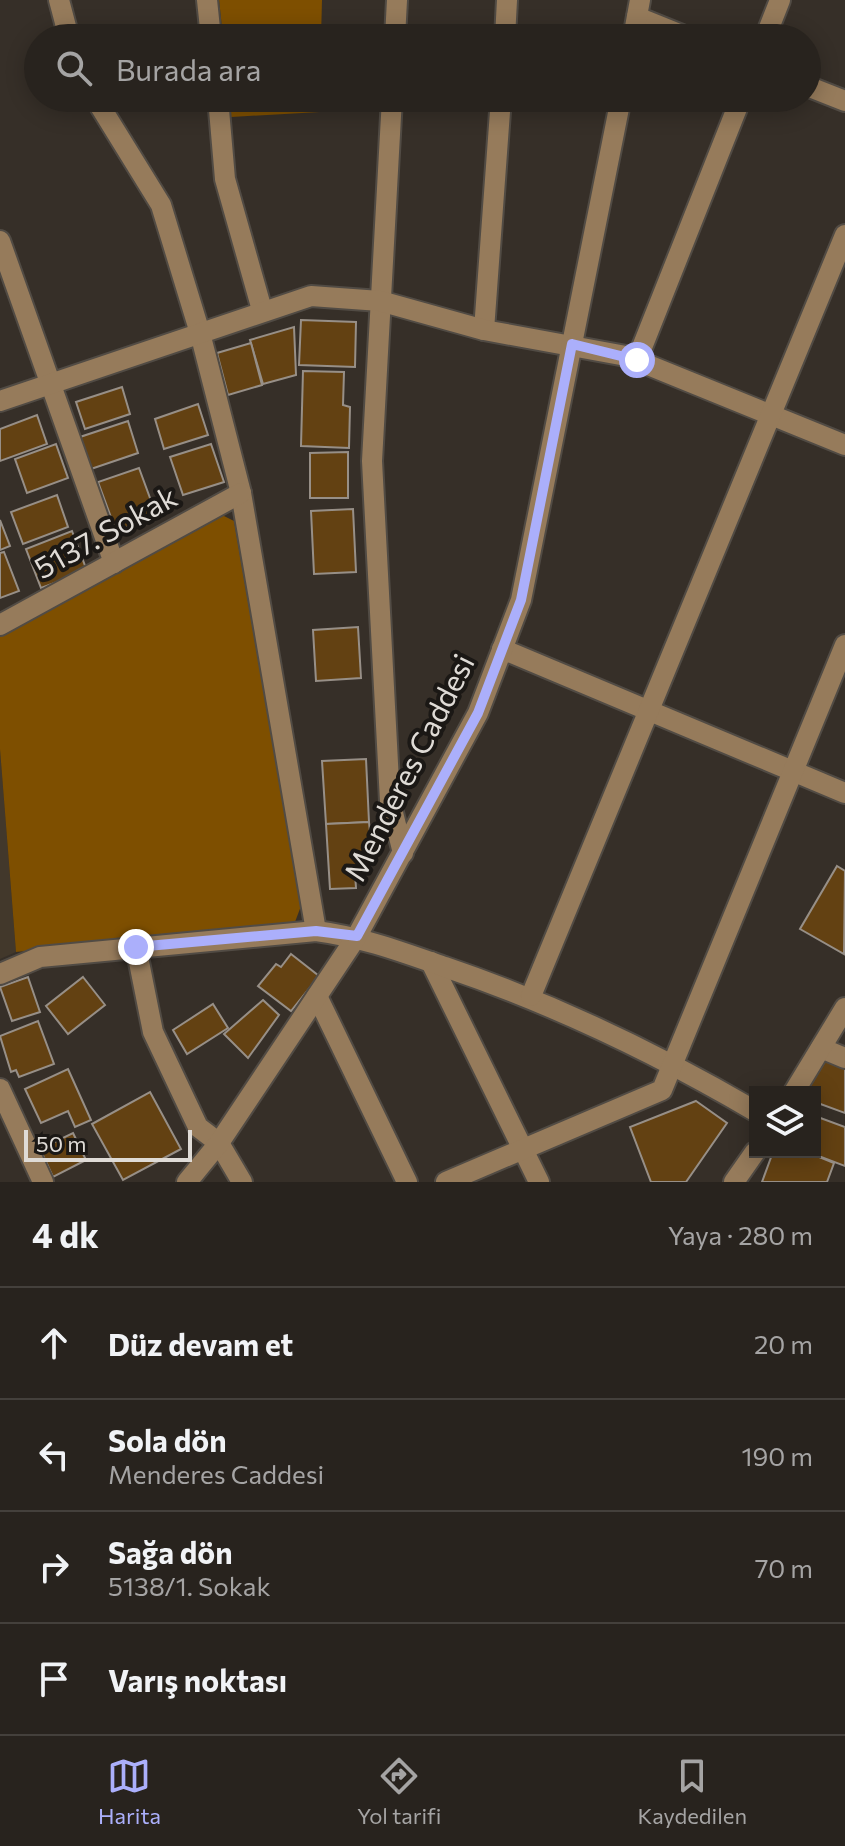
<!DOCTYPE html>
<html lang="tr">
<head>
<meta charset="utf-8">
<style>
  :root { --surface:#28231e; --page:#302b27; --text:#f1f3f6; --muted:#a5a4a4; --line:#44403c; --accent:#abaffb }
  body { margin:0; font-family:Commissioner,sans-serif; background:var(--page); color:var(--text) }
  .controls { position:absolute; right:24px; bottom:24px; display:grid; overflow:hidden; border-radius:0px; box-shadow:0 4px 20px #0003 }
  .controls button { width:72px; height:72px; display:grid; place-items:center; padding:0; border:0; border-bottom:2px solid var(--line); background:var(--surface); color:var(--text); font:40px sans-serif }
  .scale { position:absolute; left:24px; bottom:20px; width:168px; box-sizing:border-box; padding-left:8px; border:4px solid #dfdbd6; border-top:0; font-size:22px; line-height:28px; white-space:nowrap; color:#dfdbd6; -webkit-text-stroke:6px #1b1815; paint-order:stroke }
  .stop { position:absolute; width:24px; height:24px; margin:-18px; border:6px solid #abaffb; border-radius:50%; background:#fff }
  .stop.end { background:#abaffb; border-color:#fff; box-shadow:0 2px 8px #0008 }
  .list { margin:0; padding:0; list-style:none }
  h2 { display:flex; justify-content:space-between; align-items:center; height:104px; margin:0; padding:0 32px; font-size:34px }
  h2 small { font-size:26px; font-weight:400; color:var(--muted) }
  .list li { display:grid; grid-template-columns:52px 1fr auto; gap:24px; align-items:center; box-sizing:border-box; height:112px; padding:0 32px; border-top:2px solid var(--line) }
  .list b { display:block; font-size:30px; white-space:nowrap }
  .list p { margin:0; font-size:26px; white-space:nowrap; color:var(--muted) }
  .list em { font-size:26px; font-style:normal; color:var(--muted) }
  .icon { flex:none; width:44px; height:44px; fill:none; stroke:currentColor; stroke-width:2; stroke-linecap:round; stroke-linejoin:round }
  .map { position:relative; flex:none; width:845px; height:1182px; overflow:hidden }
  .search { position:absolute; background:var(--surface); box-shadow:0 4px 20px #0003; left:24px; right:24px; top:24px; height:88px; display:flex; align-items:center; gap:20px; box-sizing:border-box; padding:0 28px; border-radius:44px; color:var(--muted); font-size:30px }
  .sheet { height:552px; background:var(--surface) }
  nav { display:flex; justify-content:space-around; align-items:center; box-sizing:border-box; height:112px; border-top:2px solid var(--line); background:var(--surface); font-size:22px; color:var(--muted) }
  nav a { display:grid; justify-items:center; gap:4px }
  nav .on { color:var(--accent) }
  .map>svg:first-child { display:block }
</style>
</head>
<body>
<div class="map">
<svg width="845" height="1182" viewBox="0 0 845 1182">
  <rect width="100%" height="100%" fill="#362f28"/>
  <polygon fill="#42382b" points="0,749 16,952 0,959"/>
  <g fill="#7e4f00">
    <polygon points="219,0 322,0 321,38 223,38"/>
    <polygon points="229,98 320,98 320,112 231,117"/>
    <polygon points="220,514 234,521 301,906 295,922 16,952 0,749 0,635"/>
  </g>
  <g fill="#634112" stroke="#978f87" stroke-width="2">
    <polygon points="301,320 356,322 355,367 299,365"/>
    <polygon points="294,327 296,375 263,384 250,340"/>
    <polygon points="251,343 262,385 228,395 217,353"/>
    <polygon points="303,371 344,372 343,405 350,407 349,448 301,446"/>
    <polygon points="122,387 130,414 85,429 76,402"/>
    <polygon points="198,404 208,435 164,449 155,419"/>
    <polygon points="37,415 47,444 0,461 0,429"/>
    <polygon points="128,421 138,453 91,469 80,437"/>
    <polygon points="56,444 68,478 27,493 15,459"/>
    <polygon points="211,444 224,482 183,495 170,457"/>
    <polygon points="348,452 348,498 310,498 310,453"/>
    <polygon points="139,468 157,517 116,531 98,482"/>
    <polygon points="57,495 68,527 23,544 11,512"/>
    <polygon points="353,509 356,572 314,574 311,511"/>
    <polygon points="0,520 10,546 0,550"/>
    <polygon points="72,531 87,571 41,588 26,549"/>
    <polygon points="4,552 19,591 0,598 0,553"/>
    <polygon points="358,627 361,678 316,681 313,630"/>
    <polygon points="366,759 369,822 326,824 322,761"/>
    <polygon points="369,822 372,854 366,855 362,872 355,873 356,888 330,889 326,824"/>
    <polygon points="837,866 845,871 844,954 800,929"/>
    <polygon points="291,954 319,976 291,1011 258,986 276,964 281,967"/>
    <polygon points="28,977 40,1012 12,1021 0,987"/>
    <polygon points="83,977 105,1005 68,1034 46,1006"/>
    <polygon points="263,1000 279,1015 248,1058 224,1034"/>
    <polygon points="213,1004 228,1028 187,1054 173,1030"/>
    <polygon points="38,1021 54,1064 19,1077 16,1070 11,1072 0,1036"/>
    <polygon points="818,1057 845,1066 845,1113 815,1102 815,1092 805,1092"/>
    <polygon points="68,1069 91,1120 75,1127 68,1111 41,1123 25,1089"/>
    <polygon points="150,1092 181,1149 123,1180 92,1124"/>
    <polygon points="696,1101 727,1123 686,1182 651,1182 630,1127"/>
    <polygon points="815,1116 845,1127 845,1166 808,1152 815,1152"/>
    <polygon points="73,1133 86,1160 53,1177 40,1149"/>
    <polygon points="773,1152 807,1152 834,1163 827,1182 762,1182"/>
  </g>
  <g fill="none" stroke-linecap="round" stroke-linejoin="round">
    <defs>
      <g id="minor">
        <polyline points="59,0 69,38"/>
        <polyline points="207,0 211,38"/>
        <polyline points="637,17 689,38"/>
        <polyline points="395,38 397,0"/>
        <polyline points="505,38 507,0"/>
        <polyline points="633,38 640,0"/>
        <polyline points="765,38 780,0"/>
        <polyline points="807,86 845,101"/>
        <polyline points="95,98 161,205 200,333 241,493 316,931"/>
        <polyline points="218,98 225,179 262,310"/>
        <polyline points="392,98 372,461 390,801 403,853"/>
        <polyline points="0,241 114,563"/>
        <polyline points="484,330 501,98"/>
        <polyline points="637,360 741,98"/>
        <polyline points="0,401 311,296 380,301 484,330 626,356 845,445"/>
        <polyline points="0,625 241,493"/>
        <polyline points="502,649 845,793"/>
        <polyline points="136,947 153,1032 198,1127 219,1143 242,1182"/>
        <polyline points="431,962 539,1182"/>
        <path d="M0,974l40,-17 276,-26c46,6 86,21 129,36 109,37 211,86 310,144"/>
        <polyline points="317,996 407,1182"/>
        <polyline points="531,996 845,235"/>
        <polyline points="821,1048 845,1058"/>
        <polyline points="0,1089 43,1182"/>
        <polyline points="794,1092 845,1008"/>
        <polyline points="187,1182 219,1143 357,936 478,713 521,600 621,98"/>
        <polyline points="446,1182 662,1090 845,645"/>
        <polyline points="734,1182 755,1152"/>
      </g>
    </defs>
    <use href="#minor" stroke="#514b44" stroke-width="24"/>
    <use href="#minor" stroke="#967b5b" stroke-width="20"/>
  </g>
  <g fill="none" stroke-linecap="round" stroke-linejoin="round">
    <polyline stroke="#abaffb" stroke-width="10" points="136,947 316,931 357,936 478,713 521,600 572,344 637,360"/>
  </g>
  <g text-anchor="middle" stroke-width="8" stroke-linejoin="round" paint-order="stroke">
    <g font-size="30" fill="#dfdbd6" stroke="#1b1815">
      <text transform="translate(106 533) rotate(-29)" y="10">5137. Sokak</text>
      <text transform="translate(410 768) rotate(-63)" y="10">Menderes Caddesi</text>
    </g>
  </g>
</svg>
<div class="controls">
<button><svg class="icon" aria-label="layers" viewBox="0 0 24 24"><path d="M12 4l9 5-9 5-9-5zM3 14l9 5 9-5"/></svg></button>
</div>
<div class="scale">50 m</div>
<div class="stop" style="left:637px;top:360px"></div>
<div class="stop end" style="left:136px;top:947px"></div>
<div class="search"><svg class="icon" aria-label="search" viewBox="0 0 24 24"><circle cx="10" cy="10" r="6"/><path d="M15 15l6 6"/></svg>Burada ara</div>
</div>
<section class="sheet">
<h2>4 dk<small>Yaya · 280 m</small></h2>
<ul class="list">
<li><svg class="icon" aria-label="ahead" viewBox="0 0 24 24"><path d="M12 20V5M6 11l6-6 6 6"/></svg><div><b>Düz devam et</b></div><em>20 m</em></li>
<li><svg class="icon" aria-label="left" viewBox="0 0 24 24"><path d="M17 20v-9H6M10 6l-5 5 5 5"/></svg><div><b>Sola dön</b><p>Menderes Caddesi</p></div><em>190 m</em></li>
<li><svg class="icon" aria-label="right" viewBox="0 0 24 24"><path d="M7 20v-9h11M14 6l5 5-5 5"/></svg><div><b>Sağa dön</b><p>5138/1. Sokak</p></div><em>70 m</em></li>
<li><svg class="icon" aria-label="arrive" viewBox="0 0 24 24"><path d="M6 21V4h12l-3 4 3 4H6"/></svg><div><b>Varış noktası</b></div></li>
</ul>
</section>
<nav>
<a class="on"><svg class="icon" aria-label="map" viewBox="0 0 24 24"><path d="M3 6l6-2 6 2 6-2v14l-6 2-6-2-6 2zM9 4v14M15 6v14"/></svg>Harita</a>
<a><svg class="icon" aria-label="directions" viewBox="0 0 24 24"><path d="M12 3l9 9-9 9-9-9zM9 14v-3h6M13 9l2 2-2 2"/></svg>Yol tarifi</a>
<a><svg class="icon" aria-label="saved" viewBox="0 0 24 24"><path d="M7 4h10v16l-5-4-5 4z"/></svg>Kaydedilen</a>
</nav>
</body>
</html>
